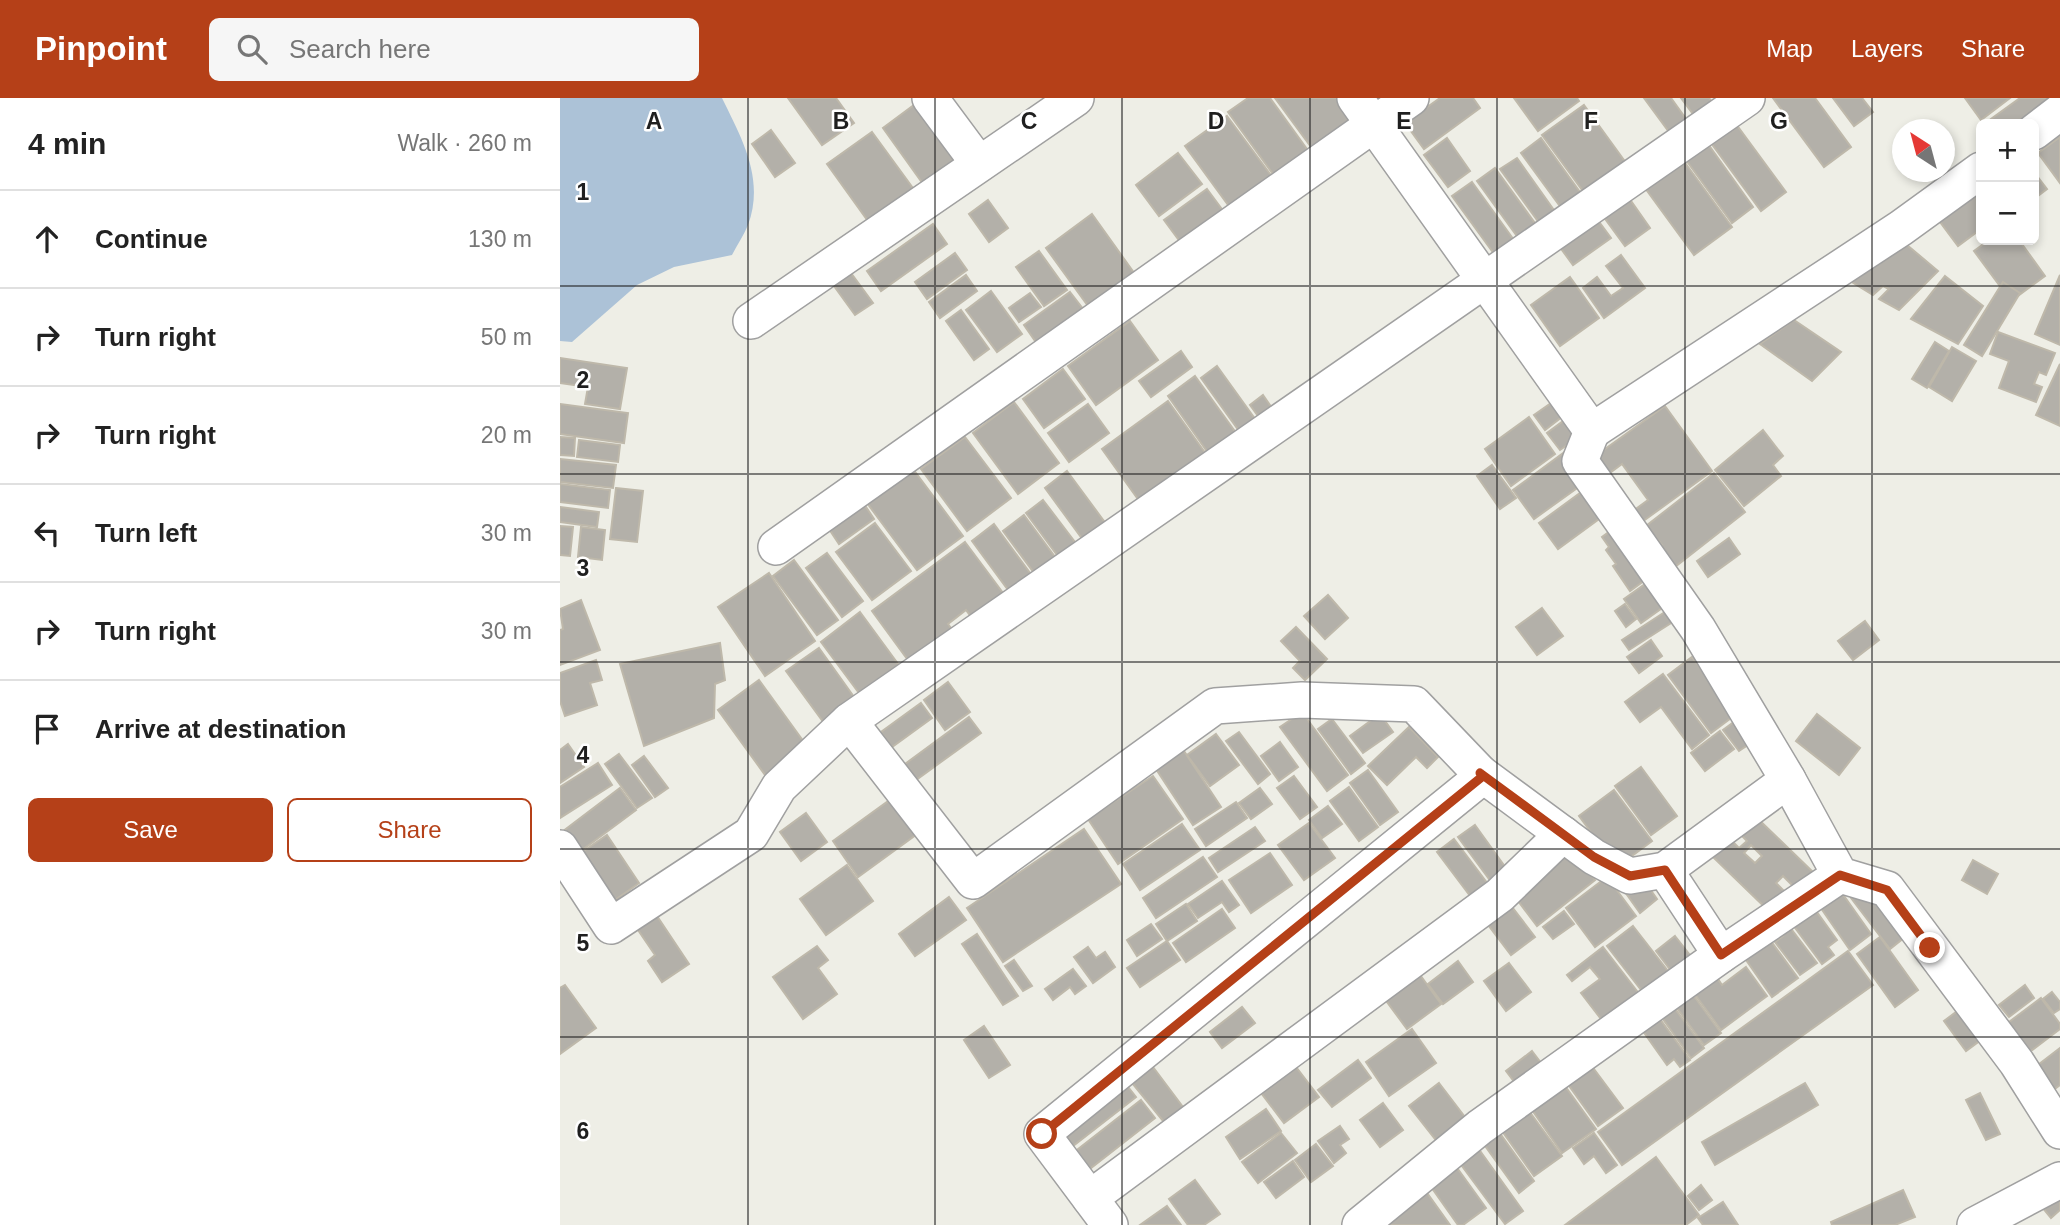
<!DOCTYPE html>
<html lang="en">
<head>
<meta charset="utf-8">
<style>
  :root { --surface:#fff; --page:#f6f6f6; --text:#222; --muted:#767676; --line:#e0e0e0; --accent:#b54018 }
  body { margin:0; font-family:Arial,sans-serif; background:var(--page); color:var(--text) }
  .controls { position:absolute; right:21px; top:21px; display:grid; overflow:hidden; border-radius:10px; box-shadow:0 4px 10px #0003 }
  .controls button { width:63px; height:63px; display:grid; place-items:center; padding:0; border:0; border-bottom:2px solid var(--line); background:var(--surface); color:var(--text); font:35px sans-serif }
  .compass { position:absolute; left:1332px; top:21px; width:63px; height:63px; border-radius:50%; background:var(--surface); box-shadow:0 4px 10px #0003; rotate:324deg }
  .stop { position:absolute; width:21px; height:21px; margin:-16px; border:5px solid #b54018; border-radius:50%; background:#fff }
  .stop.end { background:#b54018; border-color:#fff; box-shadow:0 2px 7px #0008 }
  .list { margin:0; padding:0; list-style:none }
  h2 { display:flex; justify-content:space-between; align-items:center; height:91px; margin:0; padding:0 28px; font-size:30px }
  h2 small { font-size:23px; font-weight:400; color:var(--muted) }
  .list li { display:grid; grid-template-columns:46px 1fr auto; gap:21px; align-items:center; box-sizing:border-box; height:98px; padding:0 28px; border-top:2px solid var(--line) }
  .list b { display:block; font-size:26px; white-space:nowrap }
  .list em { font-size:23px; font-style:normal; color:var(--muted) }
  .actions { display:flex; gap:14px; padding:21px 28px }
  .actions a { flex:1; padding:16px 0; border:2px solid var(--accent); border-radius:10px; text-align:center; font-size:24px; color:var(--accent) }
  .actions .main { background:var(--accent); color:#fff }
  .icon { flex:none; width:38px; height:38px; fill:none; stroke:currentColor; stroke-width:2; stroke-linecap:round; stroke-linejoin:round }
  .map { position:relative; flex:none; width:1500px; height:1127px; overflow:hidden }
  header { display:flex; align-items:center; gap:42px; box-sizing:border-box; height:98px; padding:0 35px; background:var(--accent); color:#fff }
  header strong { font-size:33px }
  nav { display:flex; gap:38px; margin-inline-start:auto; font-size:24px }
  .search { width:490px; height:63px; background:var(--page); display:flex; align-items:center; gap:18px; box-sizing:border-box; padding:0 24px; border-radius:10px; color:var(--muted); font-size:26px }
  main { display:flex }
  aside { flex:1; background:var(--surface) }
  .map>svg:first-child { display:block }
</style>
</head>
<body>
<header>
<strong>Pinpoint</strong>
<div class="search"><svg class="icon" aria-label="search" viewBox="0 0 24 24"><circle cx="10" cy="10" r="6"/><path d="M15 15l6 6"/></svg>Search here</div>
<nav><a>Map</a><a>Layers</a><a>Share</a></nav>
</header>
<main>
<aside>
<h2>4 min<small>Walk · 260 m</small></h2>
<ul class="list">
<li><svg class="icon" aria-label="ahead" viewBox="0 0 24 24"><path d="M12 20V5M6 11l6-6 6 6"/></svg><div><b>Continue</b></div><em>130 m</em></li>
<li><svg class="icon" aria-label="right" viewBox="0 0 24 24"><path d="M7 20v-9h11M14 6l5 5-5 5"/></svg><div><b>Turn right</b></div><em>50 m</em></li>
<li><svg class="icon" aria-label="right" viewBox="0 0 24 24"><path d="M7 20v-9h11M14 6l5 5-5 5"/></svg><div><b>Turn right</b></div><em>20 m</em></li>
<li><svg class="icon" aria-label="left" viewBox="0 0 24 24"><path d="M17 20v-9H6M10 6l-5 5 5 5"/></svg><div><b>Turn left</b></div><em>30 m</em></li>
<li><svg class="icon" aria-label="right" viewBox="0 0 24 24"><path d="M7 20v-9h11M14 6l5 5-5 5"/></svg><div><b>Turn right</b></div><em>30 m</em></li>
<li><svg class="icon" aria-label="arrive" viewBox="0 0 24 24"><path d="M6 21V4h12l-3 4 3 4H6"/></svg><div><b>Arrive at destination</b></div></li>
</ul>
<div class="actions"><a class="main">Save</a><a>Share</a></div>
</aside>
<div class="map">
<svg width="1500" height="1127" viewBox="0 0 1500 1127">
  <rect width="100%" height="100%" fill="#eeeee6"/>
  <path fill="#acc2d7" d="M0,0h162c20,41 43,81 26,127 -4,10 -11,20 -16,30l-58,12 -37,18 -65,57 -12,-1z"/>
  <g fill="#b3b0a9" stroke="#beb8aa" stroke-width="2" fill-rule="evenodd">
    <polygon points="228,0 276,0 294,25 262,47"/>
    <polygon points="688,0 710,0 752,58 718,83 668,14"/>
    <polygon points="715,0 787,0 804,23 757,57"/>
    <polygon points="880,0 913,0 920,10 864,51 845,25"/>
    <polygon points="954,0 1017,0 1019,3 978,33"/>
    <polygon points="1084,0 1111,0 1129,25 1112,38"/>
    <polygon points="1121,0 1149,0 1154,7 1136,20"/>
    <polygon points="1213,0 1255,0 1291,49 1264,69"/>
    <polygon points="1273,0 1302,0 1313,14 1294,28"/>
    <polygon points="1405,0 1450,0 1421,22"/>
    <polygon points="1460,0 1500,0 1466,26 1435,26 1431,21"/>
    <polygon points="362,1 406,61 366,90 323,30"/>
    <polygon points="1024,7 1069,69 1028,100 982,37"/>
    <polygon points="667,18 716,84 674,115 625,48"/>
    <polygon points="1176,26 1226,94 1201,113 1151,45"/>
    <polygon points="211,32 235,65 215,79 192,46"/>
    <polygon points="312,34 358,97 313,130 267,66"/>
    <polygon points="1500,39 1500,85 1478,55"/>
    <polygon points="887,40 910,73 888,89 864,57"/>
    <polygon points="981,40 1025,101 1005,115 961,55"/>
    <polygon points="1148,46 1193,109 1172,125 1126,62"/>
    <polygon points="618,55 642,86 599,118 576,87"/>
    <polygon points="957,60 996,115 980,126 940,71"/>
    <polygon points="1123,62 1172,129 1134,157 1085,90"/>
    <polygon points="935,70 980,132 962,145 917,83"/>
    <polygon points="1474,74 1487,91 1474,101"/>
    <polygon points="912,84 959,149 940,164 892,98"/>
    <polygon points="1421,87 1421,131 1398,148 1377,120"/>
    <polygon points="647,91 667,118 624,149 604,122"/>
    <polygon points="1069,100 1090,130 1065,148 1043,118"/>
    <polygon points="428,102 448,130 429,144 409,116"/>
    <polygon points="532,116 577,179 531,212 486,150"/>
    <polygon points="1037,121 1051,140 1013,167 999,148"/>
    <polygon points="373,126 387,146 321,193 307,173"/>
    <polygon points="1341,142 1378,173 1339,212 1319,201 1329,191 1323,188 1313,197 1290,183"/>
    <polygon points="1429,142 1459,142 1485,178 1451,203 1414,153"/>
    <polygon points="479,153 507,192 484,208 456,169"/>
    <polygon points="395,155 407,172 367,201 355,184"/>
    <polygon points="1061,157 1085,190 1044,220 1023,190 1037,179 1051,198 1063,190 1046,168"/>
    <polygon points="291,175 313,205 295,217 274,188"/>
    <polygon points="406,177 417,193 380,220 369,204"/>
    <polygon points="1500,177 1500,247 1475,236"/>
    <polygon points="1385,178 1423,208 1398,246 1351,221"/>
    <polygon points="1010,179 1039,220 1000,248 971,207"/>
    <polygon points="1443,184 1460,195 1422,258 1404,247"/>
    <polygon points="431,193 462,236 437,254 406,212"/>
    <polygon points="510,194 527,216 480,250 464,227"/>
    <polygon points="470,195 481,209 459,224 449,210"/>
    <polygon points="401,212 429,251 414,262 386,223"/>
    <polygon points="1234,222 1281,254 1252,283 1200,246"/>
    <polygon points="570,223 598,262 536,307 508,268"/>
    <polygon points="1438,234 1495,255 1486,277 1479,274 1474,286 1482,289 1476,304 1439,290 1449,263 1430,256"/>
    <polygon points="1375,244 1389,253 1367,290 1352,281"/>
    <polygon points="1392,249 1416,263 1392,303 1369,289"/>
    <polygon points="621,253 632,269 591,299 579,283"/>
    <polygon points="0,260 67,270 60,311 25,306 28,289 0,285"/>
    <polygon points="1500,266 1500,328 1476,317"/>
    <polygon points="657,268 698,325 682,337 641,280"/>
    <polygon points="503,271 525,301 484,330 463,301"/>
    <polygon points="635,278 679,339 651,359 608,298"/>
    <polygon points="703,297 714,313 701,322 690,307"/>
    <polygon points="997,301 1007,315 985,332 974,317"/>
    <polygon points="608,303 651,363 585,411 542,351"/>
    <polygon points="454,304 499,365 458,396 413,335"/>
    <polygon points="0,306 68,315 64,345 0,336"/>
    <polygon points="528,306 549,335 509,364 488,335"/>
    <polygon points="1105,308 1152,373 1082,424 1073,413 1088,402 1062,366 1047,377 1034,359"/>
    <polygon points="1010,318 1023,336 1000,352 987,335"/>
    <polygon points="969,319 995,356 951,388 925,351"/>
    <polygon points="1203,332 1223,358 1213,367 1221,378 1184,408 1155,372"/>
    <polygon points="0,339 15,340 14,358 0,357"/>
    <polygon points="405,339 451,400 407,433 361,371"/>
    <polygon points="19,342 60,347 58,364 17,359"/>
    <polygon points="1006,353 1027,383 974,421 953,392"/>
    <polygon points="0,361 56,367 53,390 0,384"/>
    <polygon points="932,367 956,400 940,411 917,378"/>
    <polygon points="353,371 403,438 357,472 307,405"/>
    <polygon points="507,373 552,434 529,450 485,390"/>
    <polygon points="1154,375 1185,414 1111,472 1096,452 1102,447 1086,428"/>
    <polygon points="0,386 50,392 48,410 0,404"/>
    <polygon points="1031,387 1050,413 998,451 979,425"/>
    <polygon points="56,390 83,393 77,444 50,441"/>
    <polygon points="483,402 521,452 503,465 466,415"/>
    <polygon points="304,406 314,421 279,446 269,431"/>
    <polygon points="0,409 39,414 37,429 0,424"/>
    <polygon points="464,417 504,471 483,487 443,433"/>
    <polygon points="315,425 351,473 312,502 276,454"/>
    <polygon points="434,426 476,483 454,500 412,443"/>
    <polygon points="0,428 13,429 10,458 0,457"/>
    <polygon points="1057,428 1092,477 1070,493 1053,468 1056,466 1046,452 1049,449 1042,439"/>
    <polygon points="21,429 45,432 42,462 18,459"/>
    <polygon points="1169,440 1180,456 1148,479 1137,463"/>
    <polygon points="405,444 449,503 417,527 406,512 388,526 399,541 356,573 312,513"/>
    <polygon points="267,455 303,503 282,519 246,470"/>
    <polygon points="234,462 278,522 257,537 213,478"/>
    <polygon points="209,475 255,543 205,578 158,509"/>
    <polygon points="1095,479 1112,503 1081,525 1064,501"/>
    <polygon points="768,497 788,520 765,541 744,518"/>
    <polygon points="21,502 40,552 0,567 0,532 3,531 0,511"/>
    <polygon points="1065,506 1076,521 1066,529 1055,513"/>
    <polygon points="1114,508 1122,518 1069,552 1062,542"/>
    <polygon points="982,510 1003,538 977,557 956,529"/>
    <polygon points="300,514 344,574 305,603 261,544"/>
    <polygon points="1305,523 1319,542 1293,562 1278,543"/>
    <polygon points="736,529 767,561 745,582 733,570 740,563 721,543"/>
    <polygon points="1091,542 1102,558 1079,575 1067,559"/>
    <polygon points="160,545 165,582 155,586 154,620 84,648 60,566"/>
    <polygon points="259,550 299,606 267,629 226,573"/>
    <polygon points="1132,559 1175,617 1151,635 1108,577"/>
    <polygon points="36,562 42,582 30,585 37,607 5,618 0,603 0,575"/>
    <polygon points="1103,576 1149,637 1132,651 1101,609 1080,624 1065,604"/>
    <polygon points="199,582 249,651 208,681 158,612"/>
    <polygon points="388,584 410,614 385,632 364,602"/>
    <polygon points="361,605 372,620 332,649 321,634"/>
    <polygon points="742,614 788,677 767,693 720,629"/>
    <polygon points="820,616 833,634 803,655 790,638"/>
    <polygon points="1257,616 1300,650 1279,677 1236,643"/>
    <polygon points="409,619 421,635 356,682 345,666"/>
    <polygon points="772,621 805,665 791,676 758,631"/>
    <polygon points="1178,621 1194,643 1179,653 1163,632"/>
    <polygon points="849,629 878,659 867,670 856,659 827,687 808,668"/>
    <polygon points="1160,633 1174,651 1145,673 1131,655"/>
    <polygon points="679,634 710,676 698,686 666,643"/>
    <polygon points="656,636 679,667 650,688 627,657"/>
    <polygon points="720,644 738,669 719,683 701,658"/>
    <polygon points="8,646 24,669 0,685 0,652"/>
    <polygon points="622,650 661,709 633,727 594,668"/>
    <polygon points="59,656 92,700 77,710 45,666"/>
    <polygon points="84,658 108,690 95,699 72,667"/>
    <polygon points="38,665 52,687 0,720 0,689"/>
    <polygon points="1081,669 1117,718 1091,737 1055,688"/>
    <polygon points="808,672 838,714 820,727 790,685"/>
    <polygon points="593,678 623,721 558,766 528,721"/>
    <polygon points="734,678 757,709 740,721 717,690"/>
    <polygon points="789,689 818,729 799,743 770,703"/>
    <polygon points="60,690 76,712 18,755 2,734"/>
    <polygon points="700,690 712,706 691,721 679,705"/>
    <polygon points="1054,692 1092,743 1057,769 1019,718"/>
    <polygon points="338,696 364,731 298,779 273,743"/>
    <polygon points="676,704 687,720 646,748 635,731"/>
    <polygon points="768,708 782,726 762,740 749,722"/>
    <polygon points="246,715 267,744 241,763 220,734"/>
    <path d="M1194,717l61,59 -17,17 -15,-15 -7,7 15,15 -17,18 -61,-59 18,-17 8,8 8,-7 -9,-9zM1191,747l11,11 -7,7 -11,-10z"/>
    <polygon points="749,725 775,760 744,782 718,747"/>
    <polygon points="622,726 640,752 580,792 563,766"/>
    <polygon points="915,727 951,777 935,789 898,739"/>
    <polygon points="695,729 705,743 658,774 649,760"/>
    <polygon points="524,731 561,786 443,864 407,810"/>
    <polygon points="47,737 79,785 48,807 15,759"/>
    <polygon points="894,741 931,790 914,803 877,754"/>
    <polygon points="1010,750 1035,782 977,828 952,795"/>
    <polygon points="710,755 732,787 691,815 669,782"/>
    <polygon points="643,759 657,779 596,820 583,800"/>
    <polygon points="1413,762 1438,776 1427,796 1402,782"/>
    <polygon points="287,767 313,803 266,837 240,801"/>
    <polygon points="1047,779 1076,818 1035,849 1006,810"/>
    <polygon points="1083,781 1097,801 1080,815 1065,794"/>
    <polygon points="662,783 679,807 669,814 662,804 638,820 628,806"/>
    <polygon points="1277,788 1311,836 1290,852 1256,803"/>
    <polygon points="1306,788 1345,839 1330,851 1291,800"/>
    <polygon points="389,799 406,822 355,858 339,836"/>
    <polygon points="946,801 975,839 951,857 922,819"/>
    <polygon points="1249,803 1277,842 1268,849 1274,857 1262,866 1227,819"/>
    <polygon points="626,806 637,823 607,843 596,826"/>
    <polygon points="662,811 675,830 626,864 613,845"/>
    <polygon points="1004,813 1014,826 993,841 983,829"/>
    <polygon points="95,815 129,866 102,884 88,863 95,857 76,829"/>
    <polygon points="1226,824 1257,865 1240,877 1215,844 1223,838 1217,830"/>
    <polygon points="591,826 602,841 577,858 567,842"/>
    <polygon points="1073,828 1115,882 1089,902 1047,848"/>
    <polygon points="1205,835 1238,880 1212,899 1184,859"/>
    <polygon points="417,836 458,898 443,907 402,846"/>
    <polygon points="1115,838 1137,866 1118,882 1096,853"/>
    <polygon points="1320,839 1358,892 1335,909 1297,856"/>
    <polygon points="607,843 620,862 580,889 567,870"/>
    <polygon points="257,848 268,862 258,870 277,896 243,921 213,879"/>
    <polygon points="528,849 536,860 545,854 555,869 533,885 514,859"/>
    <polygon points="1043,849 1087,906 1051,934 1021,895 1040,881 1030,869 1012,883 1007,877"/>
    <polygon points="1288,853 1313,887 1062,1067 1038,1034"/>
    <polygon points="454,862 472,888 463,893 445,868"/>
    <polygon points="898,863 913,884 883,906 868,886"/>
    <polygon points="949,865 971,894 946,913 924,883"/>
    <polygon points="1186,869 1207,898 1161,932 1131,891 1154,875 1162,887"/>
    <polygon points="513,871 526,888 515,896 510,889 493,902 485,891"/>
    <polygon points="858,874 881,906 847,931 824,900"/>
    <polygon points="5,887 36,930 0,956 0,890"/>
    <polygon points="1465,887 1474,900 1449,919 1439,907"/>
    <polygon points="1131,894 1161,935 1144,947 1114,906"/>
    <polygon points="1492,894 1500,904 1500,911 1494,915 1483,901"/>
    <polygon points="1481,900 1500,926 1500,931 1463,959 1441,930"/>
    <polygon points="1113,908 1144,950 1131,960 1100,917"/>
    <polygon points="1404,908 1425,939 1406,953 1384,923"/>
    <polygon points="682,909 695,925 662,950 650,934"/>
    <polygon points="1097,917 1130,962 1120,969 1114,961 1107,967 1080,929"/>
    <polygon points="424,928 450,967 429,980 404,942"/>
    <polygon points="852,931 876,965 829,998 806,964"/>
    <polygon points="1500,950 1500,987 1487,997 1470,973"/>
    <polygon points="972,953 988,974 962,994 946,973"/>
    <polygon points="730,961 759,999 724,1025 695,987"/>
    <polygon points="798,962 811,980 772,1009 758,992"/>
    <polygon points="1031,967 1063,1010 1038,1028 1007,985"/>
    <polygon points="593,969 623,1009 604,1024 572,985"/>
    <polygon points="565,985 576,999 504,1055 494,1041"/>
    <polygon points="879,985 908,1023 879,1046 849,1008"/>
    <polygon points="1245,985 1258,1007 1155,1067 1142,1044"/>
    <polygon points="1005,988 1036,1031 1002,1055 972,1012"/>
    <polygon points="1420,995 1440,1036 1426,1042 1406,1002"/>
    <polygon points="581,1002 595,1020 522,1077 508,1059"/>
    <polygon points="823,1005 843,1032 820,1049 800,1022"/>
    <polygon points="706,1011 721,1033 680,1061 666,1039"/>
    <polygon points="969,1013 1002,1058 974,1078 942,1033"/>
    <polygon points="780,1028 789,1041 780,1047 786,1055 774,1065 758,1043"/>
    <polygon points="939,1034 974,1083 959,1095 923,1045"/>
    <polygon points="721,1035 737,1055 698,1085 682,1064"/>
    <polygon points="1034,1035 1057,1067 1046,1075 1034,1058 1024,1066 1013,1050"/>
    <polygon points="756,1046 773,1068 751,1084 735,1062"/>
    <polygon points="918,1050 963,1113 945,1126 899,1064"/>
    <polygon points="1096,1059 1139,1117 1126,1127 1005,1127"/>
    <polygon points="733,1063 744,1079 716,1100 704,1084"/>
    <polygon points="895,1067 926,1110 903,1127 898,1127 869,1086"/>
    <polygon points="635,1082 660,1116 644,1127 628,1127 609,1101"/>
    <polygon points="1141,1087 1152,1102 1139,1112 1128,1098"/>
    <polygon points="1500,1087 1500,1112 1491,1120 1482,1109"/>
    <polygon points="865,1092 890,1127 819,1127"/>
    <polygon points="1343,1092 1355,1119 1335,1127 1272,1127 1271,1124"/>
    <polygon points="1163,1104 1178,1127 1143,1127 1138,1120"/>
    <polygon points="607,1108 621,1127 580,1127"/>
  </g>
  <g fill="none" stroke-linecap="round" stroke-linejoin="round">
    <defs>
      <g id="minor">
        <polyline points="370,0 419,66"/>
        <polyline points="795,0 1032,333 1341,130 1421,72"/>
        <polyline points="1474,34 1500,14"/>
        <polyline points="191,223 516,0"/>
        <polyline points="1032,333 1020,363 1138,531 1227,680 1280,777 1327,791 1457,965 1500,1033"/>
        <polyline points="216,449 851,0"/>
        <polyline points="920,675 1034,759 1070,778 1105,772 1228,682"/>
        <polyline points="0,750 51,828 191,736 219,689 289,623"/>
        <polyline points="1105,772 1161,857"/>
        <polyline points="530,1100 940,797 1003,736"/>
        <polyline points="550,1127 482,1036 923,678 854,606 742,602 655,608 413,783 289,623 1187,0"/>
        <polyline points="800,1127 920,1029 1161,857 1280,777"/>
        <polyline points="1415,1127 1500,1082"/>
      </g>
    </defs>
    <use href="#minor" stroke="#a0a0a0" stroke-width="38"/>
    <use href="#minor" stroke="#fff" stroke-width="35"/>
  </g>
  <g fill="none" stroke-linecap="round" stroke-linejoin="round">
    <polyline stroke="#b54018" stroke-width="9" points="482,1036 923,678 920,675 1034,759 1070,778 1105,772 1161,857 1280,777 1327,792 1370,850"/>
  </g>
  <path fill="none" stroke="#1f1f1f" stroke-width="2" stroke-opacity="0.55" d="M188,0v1127M375,0v1127M562,0v1127M750,0v1127M937,0v1127M1125,0v1127M1312,0v1127M0,188h1500M0,376h1500M0,564h1500M0,751h1500M0,939h1500"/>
  <g font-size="23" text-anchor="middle" font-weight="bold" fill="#1f1f1f" stroke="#fff" stroke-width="5" stroke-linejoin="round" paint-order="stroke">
    <text x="94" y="31">A</text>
    <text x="281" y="31">B</text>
    <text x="469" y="31">C</text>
    <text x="656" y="31">D</text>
    <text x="844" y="31">E</text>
    <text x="1031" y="31">F</text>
    <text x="1219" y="31">G</text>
    <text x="23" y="102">1</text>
    <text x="23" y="290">2</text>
    <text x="23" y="478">3</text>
    <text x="23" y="665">4</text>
    <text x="23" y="853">5</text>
    <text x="23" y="1041">6</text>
  </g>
</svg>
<div class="controls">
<button>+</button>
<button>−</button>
</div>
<svg class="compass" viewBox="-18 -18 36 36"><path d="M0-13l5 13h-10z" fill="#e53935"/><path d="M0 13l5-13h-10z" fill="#767676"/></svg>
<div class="stop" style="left:482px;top:1036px"></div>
<div class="stop end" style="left:1370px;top:850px"></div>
</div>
</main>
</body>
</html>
